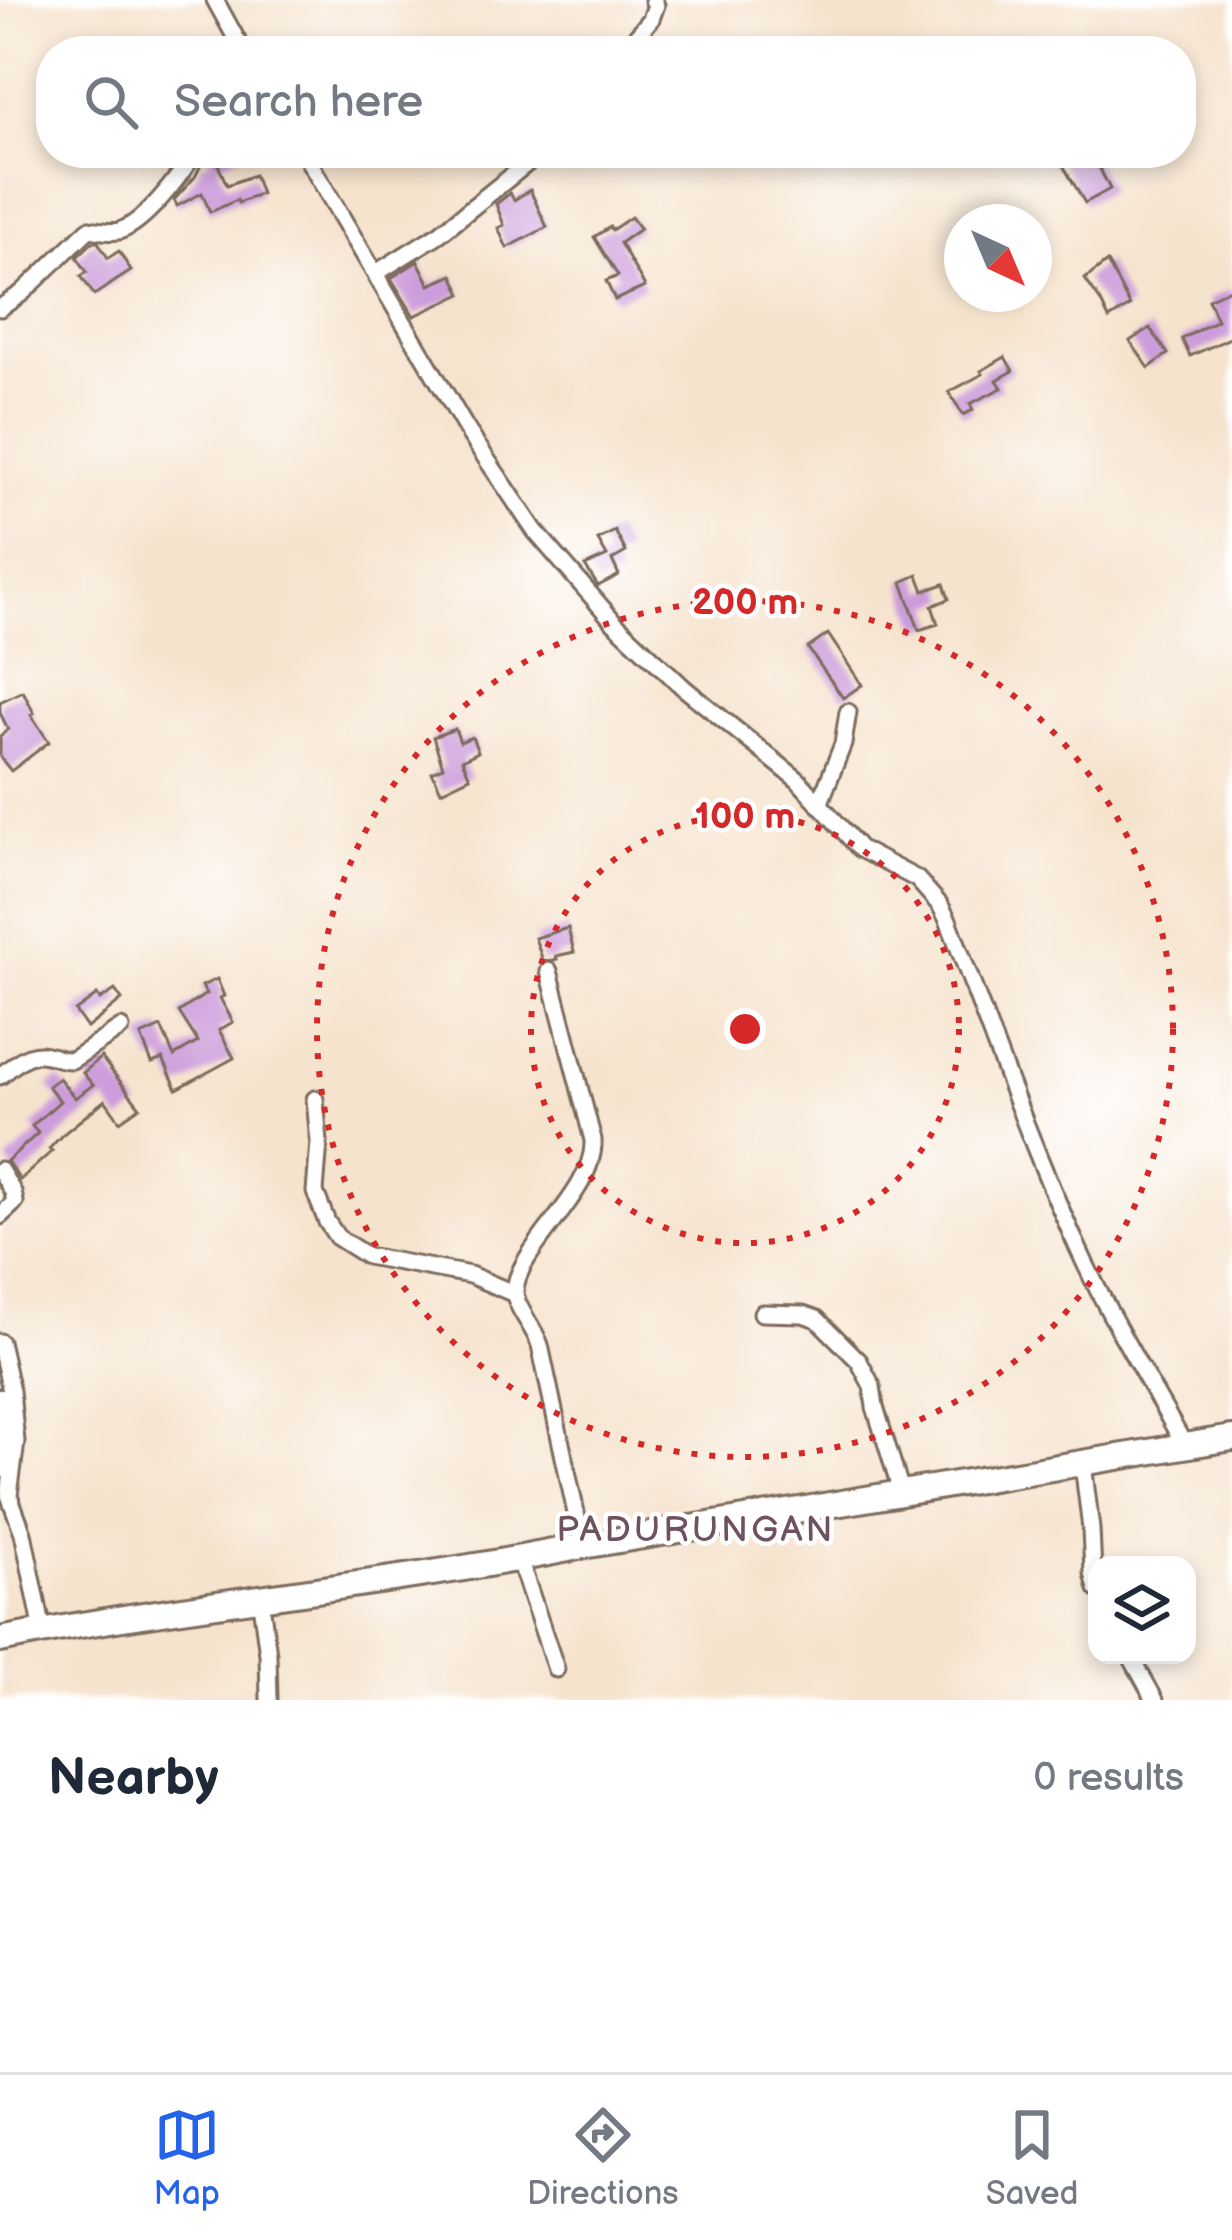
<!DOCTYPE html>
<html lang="en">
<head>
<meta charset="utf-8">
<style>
  :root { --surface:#fff; --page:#f2f2f3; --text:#1f2937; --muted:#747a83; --line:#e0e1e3; --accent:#2563eb }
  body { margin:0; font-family:"Balsamiq Sans",sans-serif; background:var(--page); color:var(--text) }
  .controls { position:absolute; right:36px; bottom:36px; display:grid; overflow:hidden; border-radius:24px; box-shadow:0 6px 18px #0003 }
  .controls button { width:108px; height:108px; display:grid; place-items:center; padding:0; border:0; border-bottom:3px solid var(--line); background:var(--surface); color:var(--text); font:60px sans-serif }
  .compass { position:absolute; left:944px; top:204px; width:108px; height:108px; border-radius:50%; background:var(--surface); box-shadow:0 6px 18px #0003; rotate:136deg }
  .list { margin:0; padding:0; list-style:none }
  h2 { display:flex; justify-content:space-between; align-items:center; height:156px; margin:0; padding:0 48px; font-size:51px }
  h2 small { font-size:39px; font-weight:400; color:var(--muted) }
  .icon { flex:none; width:66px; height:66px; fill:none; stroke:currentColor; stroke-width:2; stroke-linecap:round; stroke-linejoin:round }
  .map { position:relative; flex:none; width:1232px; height:1700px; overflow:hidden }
  .search { position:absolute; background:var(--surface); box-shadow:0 6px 18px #0003; left:36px; right:36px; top:36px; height:132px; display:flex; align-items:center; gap:30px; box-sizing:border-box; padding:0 42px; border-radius:48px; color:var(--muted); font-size:45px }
  .sheet { height:372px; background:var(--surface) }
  nav { display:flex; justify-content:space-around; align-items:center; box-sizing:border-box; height:168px; border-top:3px solid var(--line); background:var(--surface); font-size:33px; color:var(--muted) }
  nav a { display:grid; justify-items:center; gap:6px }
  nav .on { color:var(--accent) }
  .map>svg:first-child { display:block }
</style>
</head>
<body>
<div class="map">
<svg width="1232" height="1700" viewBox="0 0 1232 1700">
  <rect width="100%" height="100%" fill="#fff"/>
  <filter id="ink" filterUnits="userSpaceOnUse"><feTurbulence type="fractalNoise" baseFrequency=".00833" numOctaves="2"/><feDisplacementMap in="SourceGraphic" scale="24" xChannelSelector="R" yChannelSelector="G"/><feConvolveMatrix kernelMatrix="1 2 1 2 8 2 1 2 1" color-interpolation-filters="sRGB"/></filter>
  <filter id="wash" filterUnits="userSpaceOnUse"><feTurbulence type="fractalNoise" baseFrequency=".004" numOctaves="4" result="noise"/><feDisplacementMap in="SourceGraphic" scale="48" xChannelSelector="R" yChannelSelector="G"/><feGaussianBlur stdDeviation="2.7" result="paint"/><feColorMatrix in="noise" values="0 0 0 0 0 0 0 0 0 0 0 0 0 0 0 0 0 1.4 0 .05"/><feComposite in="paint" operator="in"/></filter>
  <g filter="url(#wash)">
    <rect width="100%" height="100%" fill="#f6e3cd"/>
    <g id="blocks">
      <g fill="#cd9ddb">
        <polygon points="207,153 245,153 218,165 227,185 254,175 261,194 238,203 237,200 210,212 202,193 177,206 174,200 195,177 201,165 211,161"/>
        <polygon points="1072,153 1092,153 1110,189 1085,203 1060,160"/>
        <polygon points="530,190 547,227 507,248 498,228 504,225 496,204 510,193 514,200"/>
        <polygon points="631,217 640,229 620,243 645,287 615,300 606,281 618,276 594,237 610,227 612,230"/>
        <polygon points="93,242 98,242 108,258 119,251 131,271 94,295 81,276 87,272 77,257"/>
        <polygon points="418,261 430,285 453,275 462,294 414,316 391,278"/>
        <polygon points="1107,262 1130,306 1109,319 1101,302 1085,279"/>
        <polygon points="1232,288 1232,337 1190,356 1182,339 1217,320 1208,299"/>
        <polygon points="1150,328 1168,354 1149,368 1130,341"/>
        <polygon points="1005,357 1013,371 997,380 1002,388 970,404 973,410 963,415 949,392 983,374 981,371"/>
        <polygon points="615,531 626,552 612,560 619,575 598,586 585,566 607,556 598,540"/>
        <polygon points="918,575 924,591 944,584 949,599 932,606 938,624 919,630 902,582"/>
        <polygon points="828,634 862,685 843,698 808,648"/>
        <polygon points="23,691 34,713 31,715 49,742 11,771 0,757 0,736 8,729 0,713 0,702"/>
        <polygon points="455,729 460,742 472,737 478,752 462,760 470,777 441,791 432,772 443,767 433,737"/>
        <polygon points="568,928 574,952 556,956 557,959 554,960 543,961 535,938"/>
        <polygon points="217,979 224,996 220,998 233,1022 219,1030 234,1058 177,1089 163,1059 152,1063 141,1036 161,1027 174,1056 198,1042 179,1012 206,994 202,986"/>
        <polygon points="115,990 122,1000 87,1028 75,1011 97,995 100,1000"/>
        <polygon points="101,1057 140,1107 120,1121 105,1100 62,1135 49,1149 52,1151 20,1180 7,1161 38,1133 32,1126 60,1101 48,1086 59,1078 75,1098 93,1085 83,1073"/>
      </g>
    </g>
  </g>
  <g filter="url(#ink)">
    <use href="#blocks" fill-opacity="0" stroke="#7c6b5b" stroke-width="3"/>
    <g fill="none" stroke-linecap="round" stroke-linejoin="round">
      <defs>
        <g id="minor">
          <polyline points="215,0 243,51"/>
          <polyline points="624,51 651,19 656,5 653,0"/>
          <path d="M304,153l163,277 68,101 80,92 69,65 114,92 62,69 57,30 23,26 8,15c44,114 84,230 136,341 30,64 67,124 101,185"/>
          <polyline points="376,273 439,234 540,153"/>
          <path d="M0,308l22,-15 67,-64c9,1 21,4 30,2 26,-8 61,-55 75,-78"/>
          <polyline points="819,805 843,744 848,712"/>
          <path d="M549,971l44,169c3,53 -79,110 -78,153 1,15 19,34 25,52l43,201"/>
          <path d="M0,1076c11,-8 24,-22 39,-22 12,0 21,7 33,6l49,-32"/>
          <polyline points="315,1099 319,1142 315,1192 327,1222 337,1237 367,1256 470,1275 515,1294"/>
          <polyline points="0,1170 13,1192 15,1202 0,1216"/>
          <polyline points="762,1313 803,1314 817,1319 859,1361 872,1386 875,1407 902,1494"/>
          <polyline points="0,1342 11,1391 16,1442 9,1495 23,1533 43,1631"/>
          <polyline points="0,1397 5,1450 0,1470"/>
          <polyline points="1083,1464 1091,1529 1093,1573 1097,1589"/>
          <polyline points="519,1559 556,1669"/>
          <polyline points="260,1596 268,1654 269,1700"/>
          <polyline points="1130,1655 1155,1700"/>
        </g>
        <path id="trunk" d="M0,1640c193,-39 391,-54 583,-94l649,-108"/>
      </defs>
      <use href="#minor" stroke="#7c6b5b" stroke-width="21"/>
      <use href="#trunk" stroke="#7c6b5b" stroke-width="30"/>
      <use href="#minor" stroke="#fff" stroke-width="15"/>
      <use href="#trunk" stroke="#fff" stroke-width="24"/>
    </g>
  </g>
  <g fill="none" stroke="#d62828" stroke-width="6" stroke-dasharray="6 12">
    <circle cx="745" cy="1029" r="214"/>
    <circle cx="745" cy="1029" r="428"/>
  </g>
  <g text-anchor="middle" stroke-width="9" stroke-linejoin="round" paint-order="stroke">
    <g font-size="36" letter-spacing="3" fill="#6e5260" stroke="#fff">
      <text x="696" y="1541">PADURUNGAN</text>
    </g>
  </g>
  <circle cx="745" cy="1029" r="18" fill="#d62828" stroke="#fff" stroke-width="6"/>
  <g font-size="36" text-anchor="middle" font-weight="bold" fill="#d62828" stroke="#fff" stroke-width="9" stroke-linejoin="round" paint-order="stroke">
    <text x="745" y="614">200 m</text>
    <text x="745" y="828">100 m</text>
  </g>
</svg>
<div class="controls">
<button><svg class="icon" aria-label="layers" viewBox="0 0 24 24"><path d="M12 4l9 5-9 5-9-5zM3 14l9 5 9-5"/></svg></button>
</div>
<svg class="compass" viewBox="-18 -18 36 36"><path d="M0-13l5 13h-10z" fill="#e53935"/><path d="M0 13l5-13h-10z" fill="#747a83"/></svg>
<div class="search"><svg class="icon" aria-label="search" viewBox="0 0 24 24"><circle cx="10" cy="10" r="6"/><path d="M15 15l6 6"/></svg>Search here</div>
</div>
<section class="sheet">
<h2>Nearby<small>0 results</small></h2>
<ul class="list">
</ul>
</section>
<nav>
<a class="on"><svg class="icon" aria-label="map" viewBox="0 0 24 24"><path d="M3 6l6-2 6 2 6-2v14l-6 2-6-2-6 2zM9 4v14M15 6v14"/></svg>Map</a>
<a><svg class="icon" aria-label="directions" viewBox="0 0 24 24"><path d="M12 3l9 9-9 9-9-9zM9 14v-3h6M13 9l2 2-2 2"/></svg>Directions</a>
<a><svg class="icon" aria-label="saved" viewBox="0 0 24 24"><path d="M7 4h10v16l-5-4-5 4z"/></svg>Saved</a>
</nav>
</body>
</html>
